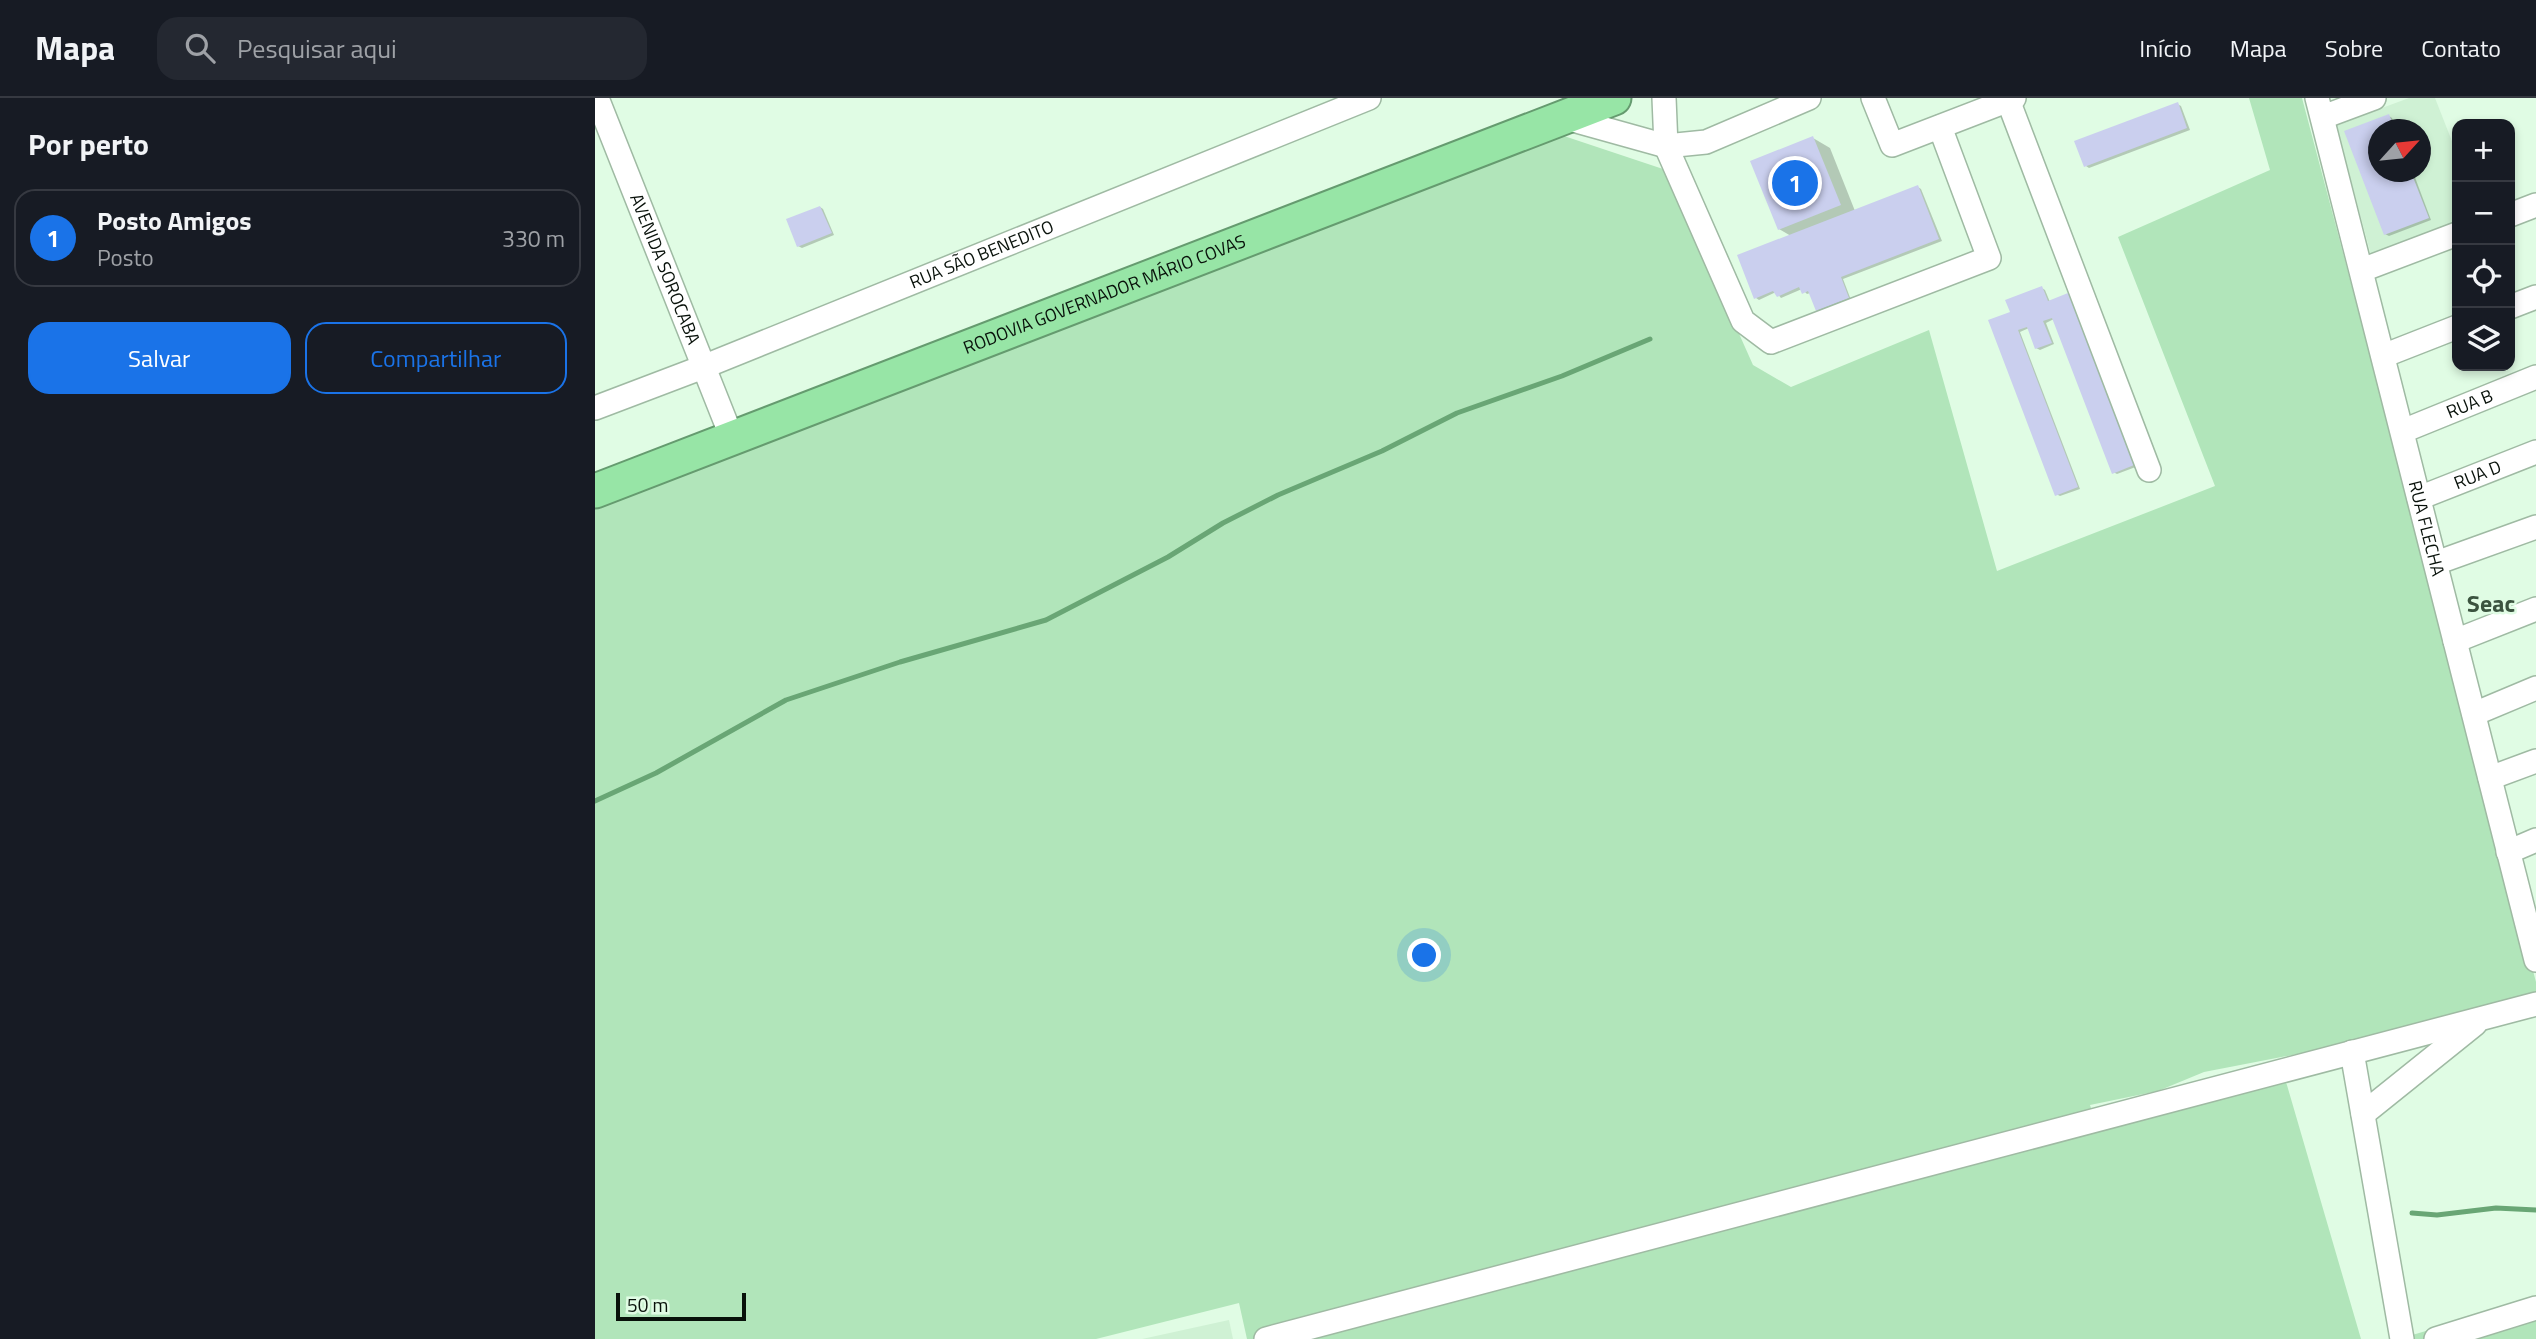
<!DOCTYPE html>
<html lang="pt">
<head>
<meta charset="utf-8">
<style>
  :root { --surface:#171b24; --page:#242831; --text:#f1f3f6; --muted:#9ea1a6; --line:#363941; --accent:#1a73e8 }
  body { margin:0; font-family:"Titillium Web",sans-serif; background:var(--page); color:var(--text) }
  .controls { position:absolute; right:21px; top:21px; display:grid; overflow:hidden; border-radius:14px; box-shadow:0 4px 10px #0003 }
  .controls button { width:63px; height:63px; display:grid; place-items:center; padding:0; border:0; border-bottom:2px solid var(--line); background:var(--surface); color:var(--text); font:35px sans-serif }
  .compass { position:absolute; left:1773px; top:21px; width:63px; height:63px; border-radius:50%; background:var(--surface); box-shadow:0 4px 10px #0003; rotate:63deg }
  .scale { position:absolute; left:21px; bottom:18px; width:130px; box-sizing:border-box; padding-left:7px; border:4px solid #08110a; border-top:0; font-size:19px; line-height:24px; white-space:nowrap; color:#08110a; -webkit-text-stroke:5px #e0fce4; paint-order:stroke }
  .you { position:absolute; left:830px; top:858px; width:24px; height:24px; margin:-18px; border:5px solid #fff; border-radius:50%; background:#1a73e8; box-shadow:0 0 0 10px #1a73e833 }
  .badge { display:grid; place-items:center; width:46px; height:46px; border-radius:50%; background:var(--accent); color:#fff; font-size:23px; font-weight:700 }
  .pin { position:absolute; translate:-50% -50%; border:4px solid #fff; box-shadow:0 2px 7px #0006 }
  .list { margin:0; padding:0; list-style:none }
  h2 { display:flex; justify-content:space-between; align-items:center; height:91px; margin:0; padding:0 28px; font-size:30px }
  h2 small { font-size:23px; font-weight:400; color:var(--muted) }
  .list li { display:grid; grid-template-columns:46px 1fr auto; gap:21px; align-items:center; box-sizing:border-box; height:98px; margin:0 14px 14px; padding:0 14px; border:2px solid var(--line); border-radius:21px }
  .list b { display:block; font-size:26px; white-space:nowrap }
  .list p { margin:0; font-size:23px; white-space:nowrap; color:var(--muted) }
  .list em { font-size:23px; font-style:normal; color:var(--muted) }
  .actions { display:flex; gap:14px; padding:21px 28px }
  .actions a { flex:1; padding:16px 0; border:2px solid var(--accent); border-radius:21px; text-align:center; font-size:24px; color:var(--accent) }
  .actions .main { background:var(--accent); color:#fff }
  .icon { flex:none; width:38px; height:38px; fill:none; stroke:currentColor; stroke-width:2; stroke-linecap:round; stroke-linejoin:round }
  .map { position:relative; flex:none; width:1941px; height:1241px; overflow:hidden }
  header { display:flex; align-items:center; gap:42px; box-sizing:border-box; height:98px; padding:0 35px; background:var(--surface); border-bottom:2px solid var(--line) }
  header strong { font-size:33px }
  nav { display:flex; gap:38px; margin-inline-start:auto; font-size:24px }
  .search { width:490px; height:63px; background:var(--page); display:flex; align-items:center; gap:18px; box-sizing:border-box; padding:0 24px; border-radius:21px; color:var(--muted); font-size:26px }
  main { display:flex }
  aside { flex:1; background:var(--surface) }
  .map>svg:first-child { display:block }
</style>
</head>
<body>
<header>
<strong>Mapa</strong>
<div class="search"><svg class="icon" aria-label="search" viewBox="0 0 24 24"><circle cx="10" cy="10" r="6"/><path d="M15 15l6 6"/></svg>Pesquisar aqui</div>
<nav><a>Início</a><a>Mapa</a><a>Sobre</a><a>Contato</a></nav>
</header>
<main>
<aside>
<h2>Por perto<small></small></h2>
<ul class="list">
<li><span class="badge">1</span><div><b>Posto Amigos</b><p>Posto</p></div><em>330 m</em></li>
</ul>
<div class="actions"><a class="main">Salvar</a><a>Compartilhar</a></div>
</aside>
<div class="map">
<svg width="1941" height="1241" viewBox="0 0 1941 1241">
  <rect width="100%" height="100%" fill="#e0fce4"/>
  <g fill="#cff1d4" fill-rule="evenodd">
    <path d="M1814,0h26l22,56v69l-86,32 -35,-130zM1784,32h42v42h-42z"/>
    <polygon points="634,1222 638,1241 547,1241"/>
  </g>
  <g fill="#b1e5ba">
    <polygon points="1654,0 1707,0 1941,884 1941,900 1888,920 1609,974 1563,993 1495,1007 1503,1031 1689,977 1766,1241 652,1241 644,1205 501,1241 0,1241 0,404 954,33 1071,72 1158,267 1196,289 1334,232 1402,473 1620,388 1523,139 1675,72"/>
    <polygon points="1941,1200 1941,1241 1804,1241"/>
  </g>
  <g fill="#0003">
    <polygon points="1582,6 1586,8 1595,32 1494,70 1491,68"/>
    <polygon points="1794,18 1797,20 1802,32 1784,32 1784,74 1818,74 1836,122 1794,138 1790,136 1751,34"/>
    <polygon points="1218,40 1235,50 1260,113 1323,89 1326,91 1347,143 1248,181 1256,202 1225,214 1222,212 1215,195 1212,196 1207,191 1186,200 1181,194 1164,202 1161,200 1196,138 1184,131"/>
    <polygon points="225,109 228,111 239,137 207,150 203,148"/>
    <polygon points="1447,190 1450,192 1455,204 1546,367 1522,376 1518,374 1459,221 1451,225 1459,246 1445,252 1441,250 1434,230 1425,234 1485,391 1465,398 1461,396 1417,215"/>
  </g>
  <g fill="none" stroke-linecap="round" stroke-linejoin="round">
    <g stroke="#69a675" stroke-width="5">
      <polyline points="0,703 61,675 191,602 305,564 451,522 573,459 628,425 683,397 787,353 862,315 967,278 1055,241"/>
      <polyline points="1817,1115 1842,1117 1901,1110 1941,1112"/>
    </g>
  </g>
  <g fill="#cacfee">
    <polygon points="1583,4 1592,30 1489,69 1479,43"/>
    <polygon points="1794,16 1800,32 1784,32 1784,74 1816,74 1834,120 1789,137 1749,33"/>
    <polygon points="1218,38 1246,107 1183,132 1155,63"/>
    <polygon points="1323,87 1344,141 1246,179 1254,200 1221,213 1213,193 1207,196 1204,189 1182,199 1178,193 1159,201 1142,157"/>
    <polygon points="225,108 237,135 202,149 191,121"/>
    <polygon points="1447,188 1453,203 1478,193 1544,365 1517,376 1457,220 1448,223 1457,245 1440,251 1432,229 1423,232 1483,389 1460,398 1393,222 1415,214 1410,202"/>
  </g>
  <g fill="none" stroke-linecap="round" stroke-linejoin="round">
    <defs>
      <g id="minor">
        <path id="s1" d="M2,0l135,340"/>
        <polyline points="1069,0 1071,48 1148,223 1176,244 1394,160 1345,29"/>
        <polyline points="1278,0 1297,47 1419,0"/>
        <path id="s2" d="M1722,0l219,862"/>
        <polyline points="1413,2 1554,372"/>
        <polyline points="967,19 1071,48 1111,44 1214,0"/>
        <polyline points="1728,19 1779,0"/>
        <polyline points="1915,117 1941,107"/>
        <polyline points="1767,172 1862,136"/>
        <polyline points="1915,209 1941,199"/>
        <polyline points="1788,258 1862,229"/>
        <path id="s3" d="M0,310l108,-41 666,-269"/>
        <path id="s4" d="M1808,333l133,-54"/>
        <path id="s5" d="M1824,400l117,-46"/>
        <polyline points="1841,465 1941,429"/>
        <polyline points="1860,543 1941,511"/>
        <polyline points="1879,616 1941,590"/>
        <polyline points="1895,680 1941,663"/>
        <polyline points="1913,754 1941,742"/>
        <polyline points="1757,954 1807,1241"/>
        <polyline points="1768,1016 1880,926"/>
        <polyline points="671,1241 1941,906"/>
        <polyline points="1841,1241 1941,1210"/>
      </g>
      <g id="highway">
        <path id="s6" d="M0,393l1019,-393"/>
      </g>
    </defs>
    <use href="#minor" stroke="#9fbaa3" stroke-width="26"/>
    <use href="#highway" stroke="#659b6f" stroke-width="37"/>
    <use href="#minor" stroke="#fff" stroke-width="23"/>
    <use href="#highway" stroke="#97e5a6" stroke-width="33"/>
  </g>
  <g text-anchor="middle" stroke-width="5" stroke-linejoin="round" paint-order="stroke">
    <g font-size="18" fill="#08110a" stroke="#e0fce4">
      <text dy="6" stroke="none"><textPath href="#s3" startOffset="416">RUA SÃO BENEDITO</textPath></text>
      <text dy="6" stroke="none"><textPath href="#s1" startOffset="184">AVENIDA SOROCABA</textPath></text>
      <text dy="6" stroke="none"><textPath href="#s6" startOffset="546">RODOVIA GOVERNADOR MÁRIO COVAS</textPath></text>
      <text dy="6" stroke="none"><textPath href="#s4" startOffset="72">RUA B</textPath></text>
      <text dy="6" stroke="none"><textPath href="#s5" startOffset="63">RUA D</textPath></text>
      <text dy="6" stroke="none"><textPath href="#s2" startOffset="444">RUA FLECHA</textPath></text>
    </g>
    <g font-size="24" font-weight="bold" fill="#3b533f" stroke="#e0fce4">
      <text x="1896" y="514">Seac</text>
    </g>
  </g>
</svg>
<div class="controls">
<button>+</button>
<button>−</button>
<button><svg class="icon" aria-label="locate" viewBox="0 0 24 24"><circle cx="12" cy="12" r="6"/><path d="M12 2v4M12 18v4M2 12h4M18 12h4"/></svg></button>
<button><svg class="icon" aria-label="layers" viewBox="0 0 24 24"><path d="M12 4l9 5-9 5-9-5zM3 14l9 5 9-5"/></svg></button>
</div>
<svg class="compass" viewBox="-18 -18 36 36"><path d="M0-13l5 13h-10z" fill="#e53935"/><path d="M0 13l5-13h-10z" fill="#9ea1a6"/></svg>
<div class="scale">50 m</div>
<div class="you"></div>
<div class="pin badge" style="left:1200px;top:85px">1</div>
</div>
</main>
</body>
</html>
